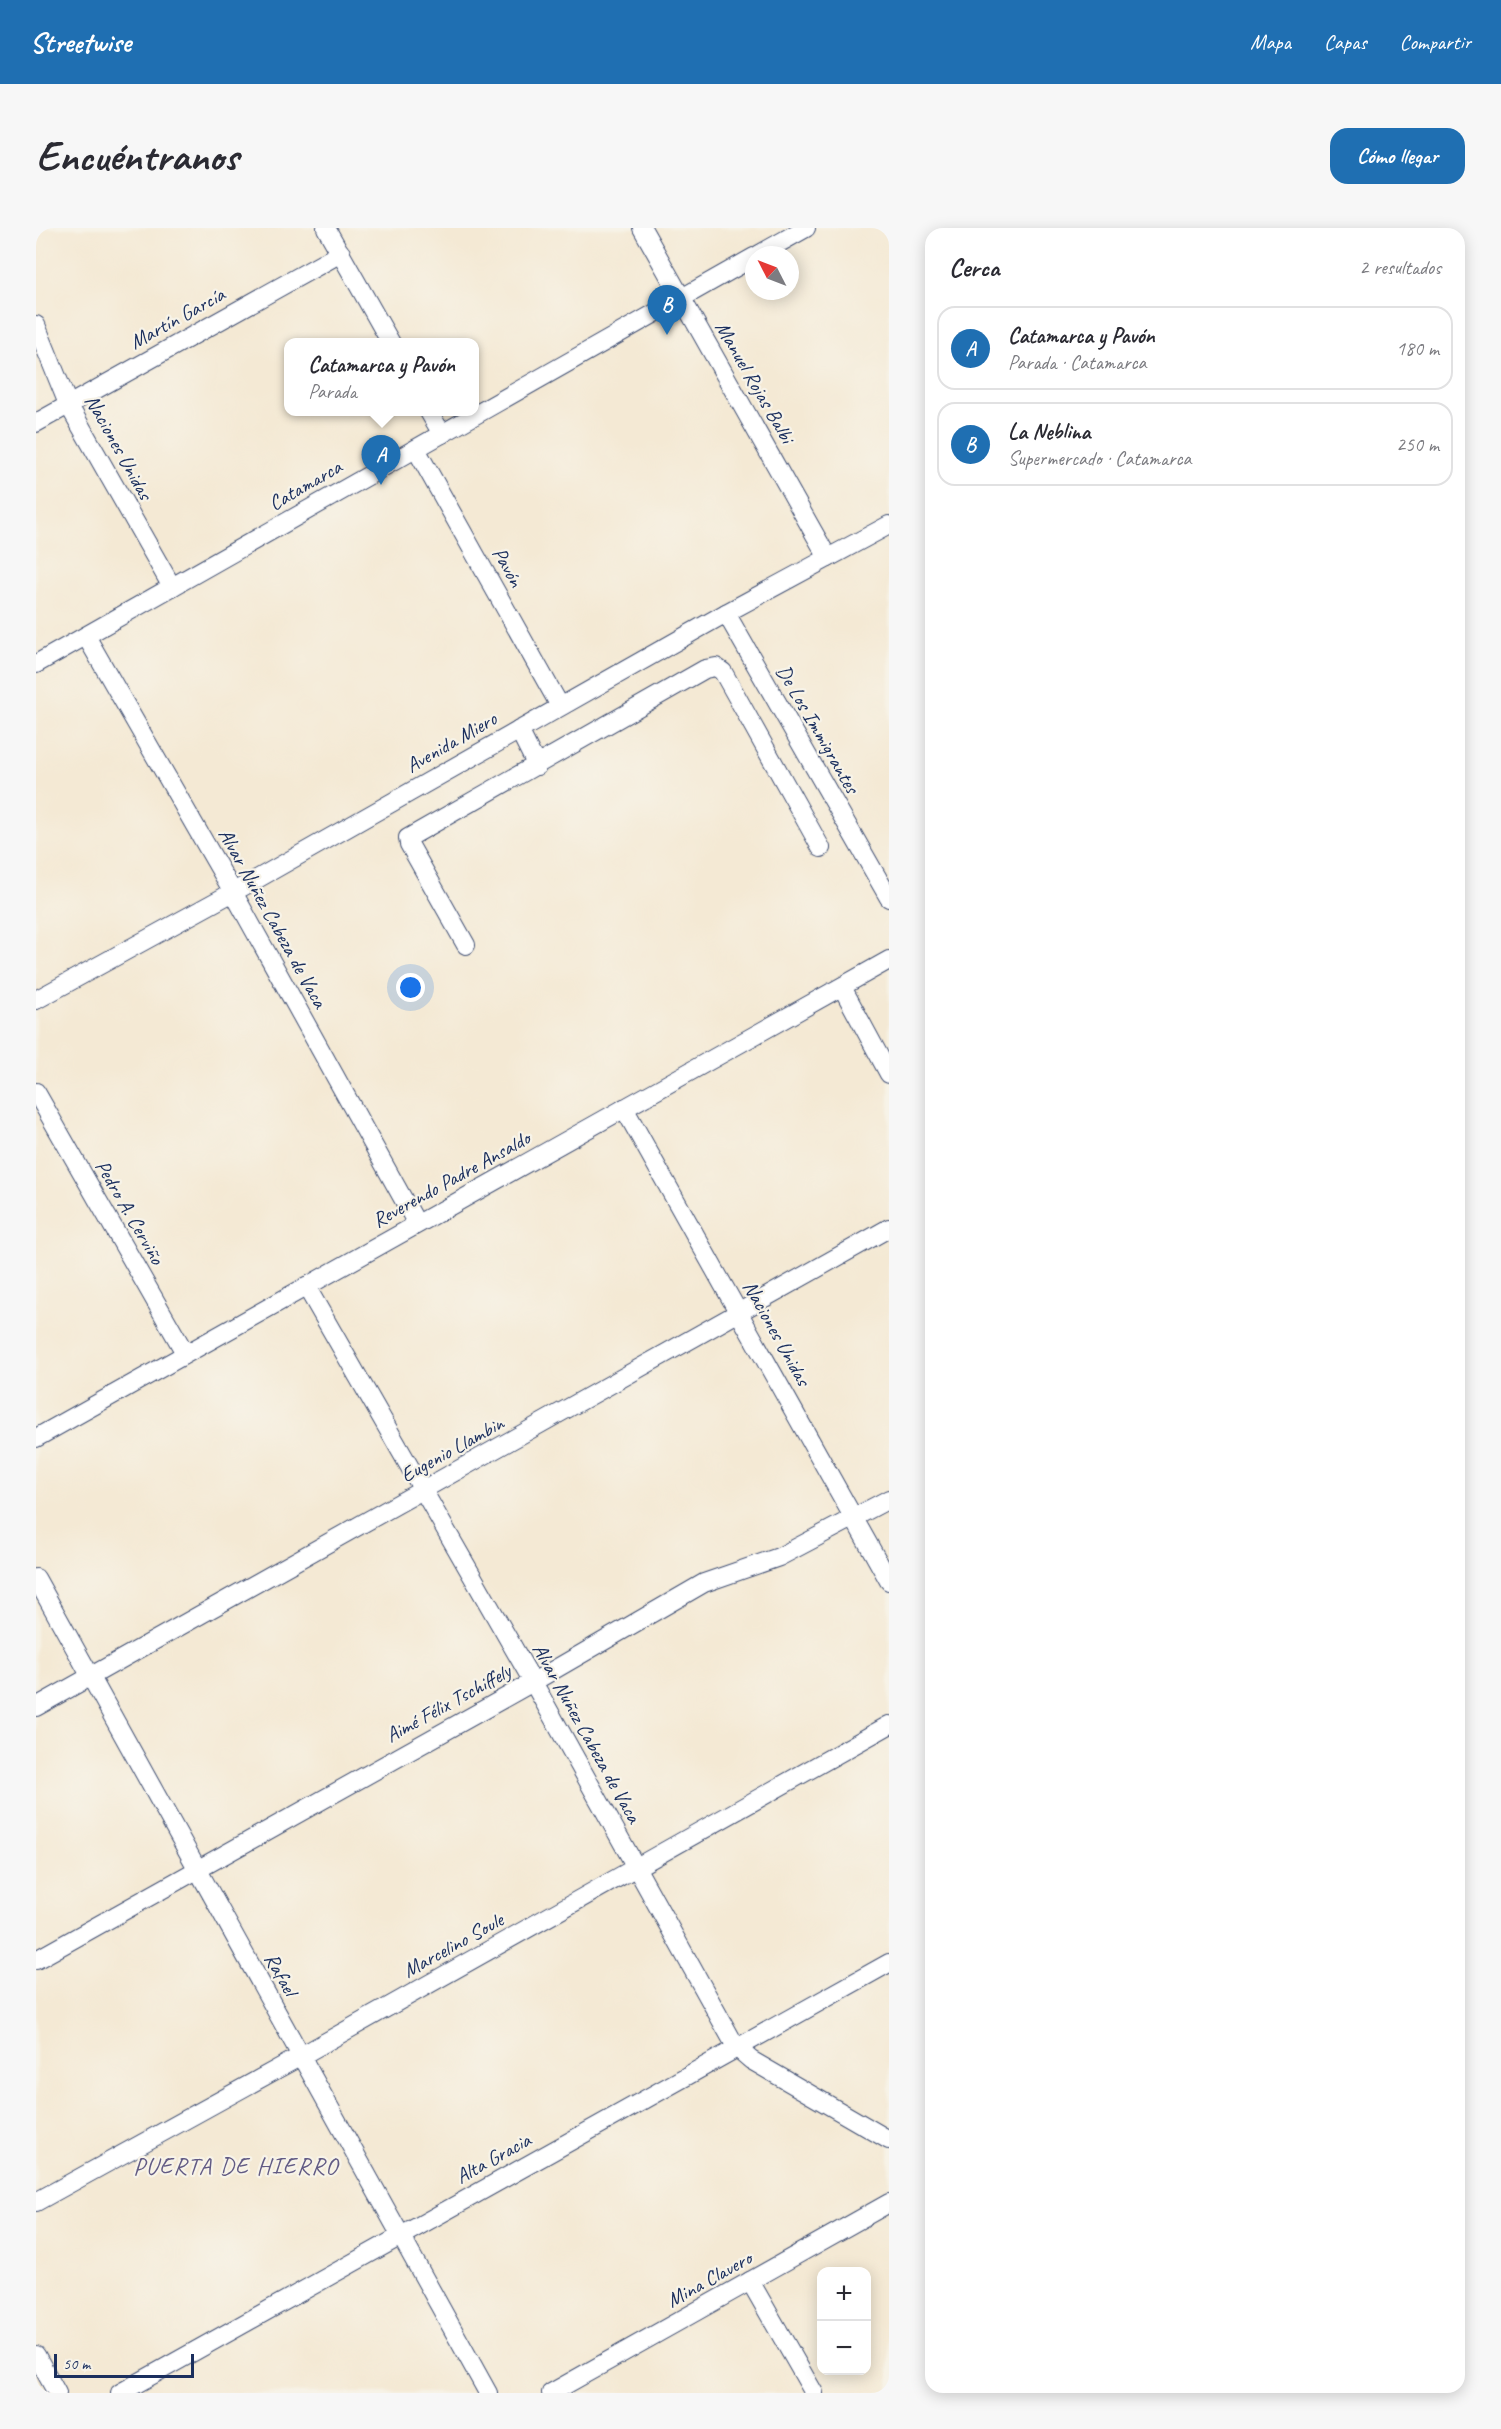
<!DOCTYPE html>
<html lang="es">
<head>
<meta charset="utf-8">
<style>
  :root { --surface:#fff; --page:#f7f7f7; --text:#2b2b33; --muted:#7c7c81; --line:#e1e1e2; --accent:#1f6fb2 }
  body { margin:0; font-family:Caveat,sans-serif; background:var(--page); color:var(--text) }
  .controls { position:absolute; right:18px; bottom:18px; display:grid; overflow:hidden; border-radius:12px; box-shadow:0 3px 15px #0003 }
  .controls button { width:54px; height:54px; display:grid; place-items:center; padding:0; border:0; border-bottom:2px solid var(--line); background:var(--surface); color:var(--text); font:30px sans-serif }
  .compass { position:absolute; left:709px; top:18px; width:54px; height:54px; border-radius:50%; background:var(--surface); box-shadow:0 3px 15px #0003; rotate:312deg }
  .scale { position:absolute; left:18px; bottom:15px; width:140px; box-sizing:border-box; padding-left:6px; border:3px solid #1b2f5e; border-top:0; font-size:16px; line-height:21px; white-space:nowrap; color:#1b2f5e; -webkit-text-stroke:4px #f7f3e8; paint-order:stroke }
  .you { position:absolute; left:375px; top:760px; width:21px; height:21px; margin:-15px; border:4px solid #fff; border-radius:50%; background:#1a73e8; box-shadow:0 0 0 9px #1a73e833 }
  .badge { display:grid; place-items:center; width:39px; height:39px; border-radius:50%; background:var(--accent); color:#fff; font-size:20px; font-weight:700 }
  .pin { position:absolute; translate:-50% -50px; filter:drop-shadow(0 2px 3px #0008) }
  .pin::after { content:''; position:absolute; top:32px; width:21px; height:18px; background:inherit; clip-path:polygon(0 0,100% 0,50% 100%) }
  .popup { position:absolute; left:248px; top:110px; width:195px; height:78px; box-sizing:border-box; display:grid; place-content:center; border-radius:12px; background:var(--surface); filter:drop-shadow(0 2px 4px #0005); font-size:20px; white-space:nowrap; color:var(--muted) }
  .popup b { font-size:22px; color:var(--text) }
  .popup::after { content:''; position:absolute; left:50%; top:100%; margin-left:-12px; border:12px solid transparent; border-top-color:var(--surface) }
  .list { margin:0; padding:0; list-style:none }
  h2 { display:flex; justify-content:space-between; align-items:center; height:78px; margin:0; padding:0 24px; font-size:26px }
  h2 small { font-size:20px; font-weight:400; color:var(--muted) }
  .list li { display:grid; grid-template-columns:39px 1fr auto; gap:18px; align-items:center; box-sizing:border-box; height:84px; margin:0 12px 12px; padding:0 12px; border:2px solid var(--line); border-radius:18px }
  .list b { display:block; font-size:22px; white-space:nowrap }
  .list p { margin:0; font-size:20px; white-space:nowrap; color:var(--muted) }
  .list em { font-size:20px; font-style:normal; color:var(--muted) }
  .map { position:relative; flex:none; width:853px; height:2165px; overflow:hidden; border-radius:18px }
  header { display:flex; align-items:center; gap:36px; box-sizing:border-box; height:84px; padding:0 30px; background:var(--accent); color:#fff }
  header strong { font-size:28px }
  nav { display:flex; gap:33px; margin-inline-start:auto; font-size:21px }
  .intro { display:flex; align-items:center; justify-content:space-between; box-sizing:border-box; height:144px; padding:0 36px }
  h1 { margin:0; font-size:42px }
  .button { padding:15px 27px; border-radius:18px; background:var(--accent); color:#fff; font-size:21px; font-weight:700 }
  main { display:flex; gap:36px; padding:0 36px }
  aside { flex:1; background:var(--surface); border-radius:18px; box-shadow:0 3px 15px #0003 }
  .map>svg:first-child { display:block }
</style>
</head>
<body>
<header>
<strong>Streetwise</strong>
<nav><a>Mapa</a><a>Capas</a><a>Compartir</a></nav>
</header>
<div class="intro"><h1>Encuéntranos</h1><a class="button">Cómo llegar</a></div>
<main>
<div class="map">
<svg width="853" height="2165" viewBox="0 0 853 2165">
  <rect width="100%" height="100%" fill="#f7f3e8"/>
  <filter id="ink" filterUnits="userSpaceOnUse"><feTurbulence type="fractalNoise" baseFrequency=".0167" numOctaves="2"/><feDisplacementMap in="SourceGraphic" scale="12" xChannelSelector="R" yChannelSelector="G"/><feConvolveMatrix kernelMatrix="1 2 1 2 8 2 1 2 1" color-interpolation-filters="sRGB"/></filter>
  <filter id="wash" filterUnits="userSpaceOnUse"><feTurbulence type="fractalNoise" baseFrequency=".008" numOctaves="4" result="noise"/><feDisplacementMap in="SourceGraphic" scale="24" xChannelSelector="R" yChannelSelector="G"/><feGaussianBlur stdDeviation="1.35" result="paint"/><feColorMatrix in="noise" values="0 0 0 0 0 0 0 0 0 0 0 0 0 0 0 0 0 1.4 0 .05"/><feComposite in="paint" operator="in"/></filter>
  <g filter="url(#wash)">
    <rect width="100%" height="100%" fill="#f4e9d4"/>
  </g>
  <g filter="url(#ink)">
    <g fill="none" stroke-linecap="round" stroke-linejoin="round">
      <defs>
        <g id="minor">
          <polyline points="290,0 355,115"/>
          <polyline points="606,0 792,330"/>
          <polyline points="722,27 770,0"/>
          <polyline points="0,97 32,176 136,359"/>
          <polyline points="393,184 406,206"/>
          <polyline points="0,195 305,25"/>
          <polyline points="380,221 524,478"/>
          <polyline points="690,385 853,670"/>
          <polyline points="50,408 197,664 381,996"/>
          <polyline points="0,436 718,29"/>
          <polyline points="483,502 501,538"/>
          <polyline points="430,717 373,616 372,610 669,441 680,439 687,444 785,620"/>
          <polyline points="806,759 853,846"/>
          <polyline points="0,772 221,651 690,385 853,297"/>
          <polyline points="0,864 149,1125"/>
          <polyline points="588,880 853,1353"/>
          <polyline points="270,1058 497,1454 700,1819 715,1832 853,1912"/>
          <polyline points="0,1210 853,732"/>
          <polyline points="0,1350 452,2165"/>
          <polyline points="0,1479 853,1000"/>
          <polyline points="0,1732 497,1454 668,1355 743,1329 853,1271"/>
          <polyline points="0,1974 265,1828 853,1497"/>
          <polyline points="714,2053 778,2165"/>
          <polyline points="0,2127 21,2165"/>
          <polyline points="84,2165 853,1735"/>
          <polyline points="515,2165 853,1975"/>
        </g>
      </defs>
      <use href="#minor" stroke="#3c4b70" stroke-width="20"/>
      <use href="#minor" stroke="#fff" stroke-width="18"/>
    </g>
  </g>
  <g text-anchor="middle" stroke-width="4.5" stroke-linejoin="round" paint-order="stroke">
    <g font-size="21" fill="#1b2f5e" stroke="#f7f3e8">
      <text transform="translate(141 90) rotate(-29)" y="7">Martín García</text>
      <text transform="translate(719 154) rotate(60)" y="7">Manuel Rojas Balbi</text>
      <text transform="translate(83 219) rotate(61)" y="7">Naciones Unidas</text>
      <text transform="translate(269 257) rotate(-30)" y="7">Catamarca</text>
      <text transform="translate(472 339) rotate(61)" y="7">Pavón</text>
      <text transform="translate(782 501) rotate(60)" y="7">De Los Immigrantes</text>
      <text transform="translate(415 514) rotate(-30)" y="7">Avenida Miero</text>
      <text transform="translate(237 690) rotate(61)" y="7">Alvar Nuñez Cabeza de Vaca</text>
      <text transform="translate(415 951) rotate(-29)" y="7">Reverendo Padre Ansaldo</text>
      <text transform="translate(94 984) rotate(60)" y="7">Pedro A. Cerviño</text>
      <text transform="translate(741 1105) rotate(61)" y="7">Naciones Unidas</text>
      <text transform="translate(416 1221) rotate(-29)" y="7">Eugenio Llambin</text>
      <text transform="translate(412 1475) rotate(-29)" y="7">Aimé Félix Tschiffely</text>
      <text transform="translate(551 1505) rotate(61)" y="7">Alvar Nuñez Cabeza de Vaca</text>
      <text transform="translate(417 1717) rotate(-29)" y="7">Marcelino Soule</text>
      <text transform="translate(245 1746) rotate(61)" y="7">Rafael</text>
      <text transform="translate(457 1930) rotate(-29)" y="7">Alta Gracia</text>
      <text transform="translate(673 2051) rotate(-29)" y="7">Mina Clavero</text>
    </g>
    <g font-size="24" letter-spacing="1.5" fill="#625b84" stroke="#f7f3e8">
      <text x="200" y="1946">PUERTA DE HIERRO</text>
    </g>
  </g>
</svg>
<div class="controls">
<button>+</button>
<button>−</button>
</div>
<svg class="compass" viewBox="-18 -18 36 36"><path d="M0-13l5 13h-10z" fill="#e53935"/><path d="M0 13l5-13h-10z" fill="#7c7c81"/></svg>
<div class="scale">50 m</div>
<div class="you"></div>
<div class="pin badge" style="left:345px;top:257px">A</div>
<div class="popup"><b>Catamarca y Pavón</b>Parada</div>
<div class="pin badge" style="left:631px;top:107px">B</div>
</div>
<aside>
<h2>Cerca<small>2 resultados</small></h2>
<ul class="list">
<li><span class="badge">A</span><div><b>Catamarca y Pavón</b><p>Parada · Catamarca</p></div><em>180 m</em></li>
<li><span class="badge">B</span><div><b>La Neblina</b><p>Supermercado · Catamarca</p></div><em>250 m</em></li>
</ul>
</aside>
</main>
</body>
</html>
